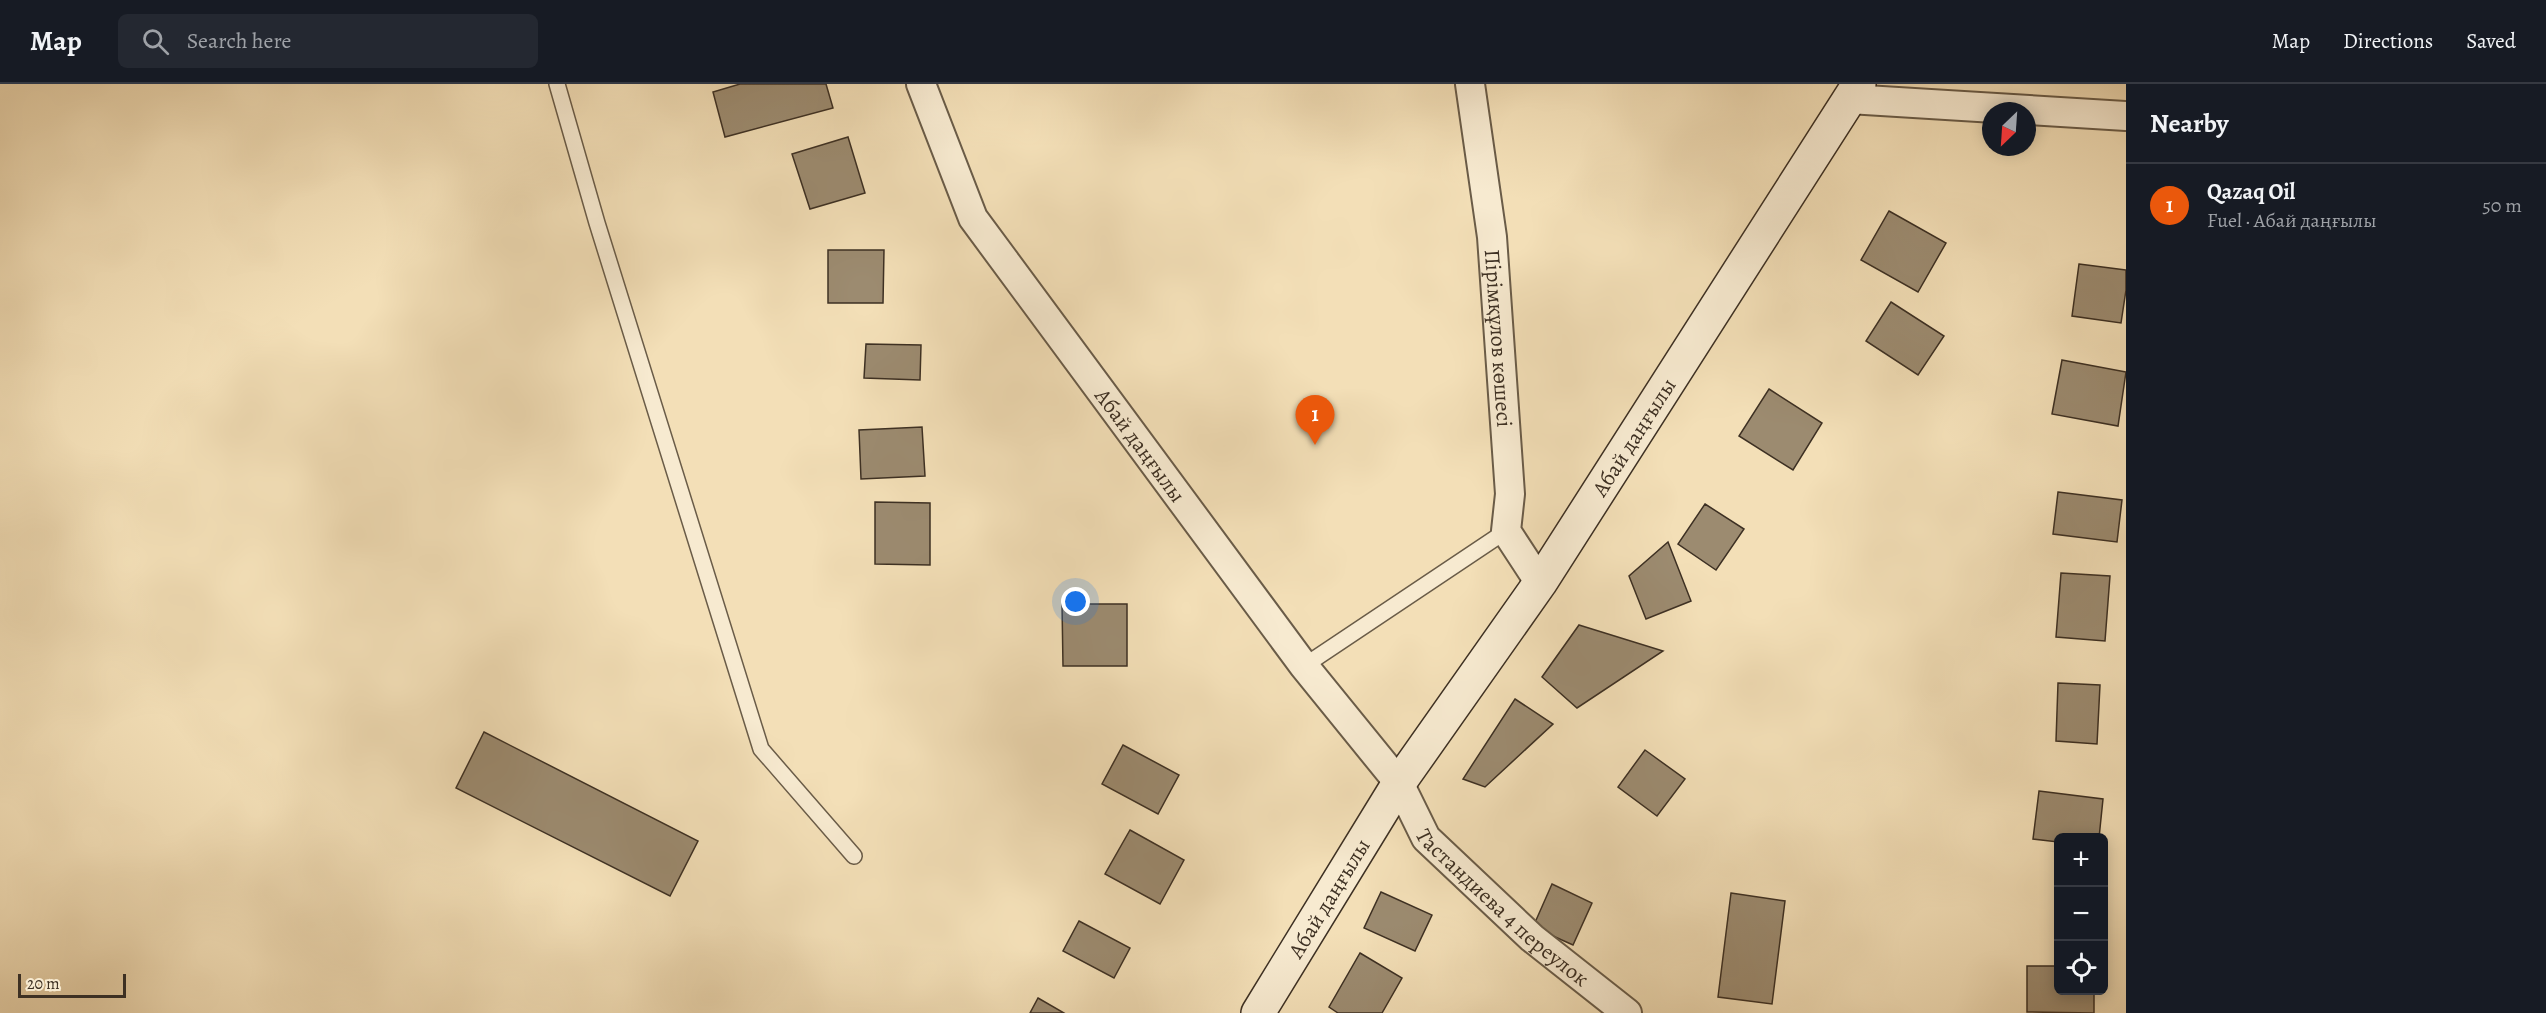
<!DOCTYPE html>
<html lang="en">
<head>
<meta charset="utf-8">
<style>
  :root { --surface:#171b24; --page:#242831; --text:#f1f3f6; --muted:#9ea1a6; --line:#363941; --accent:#ea580c }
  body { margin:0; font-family:Alegreya,serif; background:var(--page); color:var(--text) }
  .controls { position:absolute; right:18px; bottom:18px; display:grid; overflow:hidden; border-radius:9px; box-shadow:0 3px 15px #0003 }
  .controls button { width:54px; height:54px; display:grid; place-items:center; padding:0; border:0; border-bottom:2px solid var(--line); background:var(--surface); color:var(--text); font:30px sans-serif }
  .compass { position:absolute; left:1982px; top:18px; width:54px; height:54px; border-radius:50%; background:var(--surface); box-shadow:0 3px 15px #0003; rotate:205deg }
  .scale { position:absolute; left:18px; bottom:15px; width:108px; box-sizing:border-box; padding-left:6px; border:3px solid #3d3023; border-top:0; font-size:16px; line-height:21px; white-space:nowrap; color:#3d3023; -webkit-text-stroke:4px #f7ead0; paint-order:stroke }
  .you { position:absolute; left:1076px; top:518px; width:21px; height:21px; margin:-15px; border:4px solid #fff; border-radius:50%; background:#1a73e8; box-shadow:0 0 0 9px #1a73e833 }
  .badge { display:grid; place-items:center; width:39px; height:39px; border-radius:50%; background:var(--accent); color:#fff; font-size:20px; font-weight:700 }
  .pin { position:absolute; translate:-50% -50px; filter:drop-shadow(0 2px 3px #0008) }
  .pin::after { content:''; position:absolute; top:32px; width:21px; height:18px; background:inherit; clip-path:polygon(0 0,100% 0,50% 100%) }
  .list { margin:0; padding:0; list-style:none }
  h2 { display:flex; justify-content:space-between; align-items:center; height:78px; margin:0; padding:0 24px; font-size:26px }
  h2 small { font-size:20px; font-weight:400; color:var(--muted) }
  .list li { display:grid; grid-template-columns:39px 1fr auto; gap:18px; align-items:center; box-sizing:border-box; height:84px; padding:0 24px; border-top:2px solid var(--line) }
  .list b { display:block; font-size:22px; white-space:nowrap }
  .list p { margin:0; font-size:20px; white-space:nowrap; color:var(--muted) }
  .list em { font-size:20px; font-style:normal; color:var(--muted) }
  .icon { flex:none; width:33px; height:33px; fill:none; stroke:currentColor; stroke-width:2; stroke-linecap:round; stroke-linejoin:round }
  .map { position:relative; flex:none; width:2126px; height:929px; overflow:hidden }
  header { display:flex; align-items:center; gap:36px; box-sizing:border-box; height:84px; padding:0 30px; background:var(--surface); border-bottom:2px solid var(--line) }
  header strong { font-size:28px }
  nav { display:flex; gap:33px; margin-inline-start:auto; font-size:21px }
  .search { width:420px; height:54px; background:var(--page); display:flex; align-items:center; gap:15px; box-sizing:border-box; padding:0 21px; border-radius:9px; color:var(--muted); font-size:22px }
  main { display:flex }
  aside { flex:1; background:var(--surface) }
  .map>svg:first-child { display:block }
</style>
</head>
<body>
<header>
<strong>Map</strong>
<div class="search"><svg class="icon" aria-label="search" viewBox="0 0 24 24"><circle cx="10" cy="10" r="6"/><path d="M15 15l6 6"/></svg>Search here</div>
<nav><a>Map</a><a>Directions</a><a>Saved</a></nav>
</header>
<main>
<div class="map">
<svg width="2126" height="929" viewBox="0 0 2126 929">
  <rect width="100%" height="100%" fill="#f3dfb7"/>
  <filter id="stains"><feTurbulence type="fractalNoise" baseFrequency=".00333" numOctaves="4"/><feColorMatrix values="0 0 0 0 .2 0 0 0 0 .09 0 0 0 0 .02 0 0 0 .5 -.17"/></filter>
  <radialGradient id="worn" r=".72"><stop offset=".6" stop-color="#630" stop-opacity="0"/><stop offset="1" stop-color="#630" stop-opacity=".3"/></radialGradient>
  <g fill="#9c8b70" stroke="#3d3023" stroke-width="1.5">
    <polygon points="740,0 826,0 833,24 725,53 713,8"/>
    <polygon points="848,53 865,109 810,125 792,70"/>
    <polygon points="1889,127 1946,159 1918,208 1861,176"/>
    <polygon points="828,166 884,166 883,219 828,219"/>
    <polygon points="2079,180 2126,186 2126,206 2121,239 2072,232"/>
    <polygon points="1891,218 1944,252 1918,291 1866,257"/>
    <polygon points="866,260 921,261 920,296 864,294"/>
    <polygon points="2062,276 2126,288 2118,342 2052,330"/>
    <polygon points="1769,305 1822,339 1793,386 1739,352"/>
    <polygon points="922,343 925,392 861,395 859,346"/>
    <polygon points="2058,408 2122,416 2117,458 2053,450"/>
    <polygon points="875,418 930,419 930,481 875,480"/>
    <polygon points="1705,420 1744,445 1716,486 1678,460"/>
    <polygon points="1668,458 1691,517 1646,535 1629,492"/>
    <polygon points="2061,489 2110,492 2105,557 2056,553"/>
    <polygon points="1062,520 1127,520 1127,582 1063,582"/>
    <polygon points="1579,541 1663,567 1577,624 1542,593"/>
    <polygon points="2058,599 2100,601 2097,660 2056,657"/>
    <polygon points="1515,615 1553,640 1485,703 1463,695"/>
    <polygon points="484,648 698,757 670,812 456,704"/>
    <polygon points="1123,661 1179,691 1158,730 1102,700"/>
    <polygon points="1645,666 1685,695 1657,732 1618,703"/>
    <polygon points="2039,707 2103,715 2099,754 2058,754 2058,758 2033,755"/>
    <polygon points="1130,746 1184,776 1160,820 1105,790"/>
    <polygon points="1552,800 1592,819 1573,861 1533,843"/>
    <polygon points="1381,808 1432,831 1415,867 1364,844"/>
    <polygon points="1731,809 1785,817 1772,920 1718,913"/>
    <polygon points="1079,837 1130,864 1114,894 1063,867"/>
    <polygon points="1360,869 1402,894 1382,929 1338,929 1329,923"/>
    <polygon points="2027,882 2058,882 2058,906 2094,906 2094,929 2027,928"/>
    <polygon points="1038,914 1064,929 1030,929"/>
  </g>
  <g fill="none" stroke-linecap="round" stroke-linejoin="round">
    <defs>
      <g id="lane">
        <polyline points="557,0 597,139 761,665 854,772"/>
        <polyline points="1304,582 1506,447"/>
      </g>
      <g id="street">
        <path id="s1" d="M921,0l52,134 331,448 95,117 27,55 106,100 95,75"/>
        <path id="s2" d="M1470,0l22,153 18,257 -4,37 34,52"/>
        <polyline points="1849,15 2126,32"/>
      </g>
      <g id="secondary">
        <path id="s3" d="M1258,929l141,-230 141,-200 319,-499"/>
      </g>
    </defs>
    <use href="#lane" stroke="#6a5c48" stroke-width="18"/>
    <use href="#street" stroke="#6a5c48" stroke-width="32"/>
    <use href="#secondary" stroke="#3d3023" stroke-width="36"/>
    <use href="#lane" stroke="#f7ead0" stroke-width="15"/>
    <use href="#street" stroke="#f7ead0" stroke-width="28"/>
    <use href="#secondary" stroke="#f7ead0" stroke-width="33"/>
  </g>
  <g text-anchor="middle" stroke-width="4.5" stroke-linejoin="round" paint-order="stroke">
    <g font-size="22" fill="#3d3023" stroke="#f7ead0">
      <text dy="8" stroke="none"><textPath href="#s2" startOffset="256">Пірімқұлов көшесі</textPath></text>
      <text dy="8" stroke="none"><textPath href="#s3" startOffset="688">Абай даңғылы</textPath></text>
      <text dy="8" stroke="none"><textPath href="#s1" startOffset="426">Абай даңғылы</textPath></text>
      <text dy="8" stroke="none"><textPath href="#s3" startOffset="135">Абай даңғылы</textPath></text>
      <text dy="8" stroke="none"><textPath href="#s1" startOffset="1016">Тастандиева 4 переулок</textPath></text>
    </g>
  </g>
  <rect width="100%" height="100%" filter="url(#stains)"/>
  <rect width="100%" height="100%" fill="url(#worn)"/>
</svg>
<div class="controls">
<button>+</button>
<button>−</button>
<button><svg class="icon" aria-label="locate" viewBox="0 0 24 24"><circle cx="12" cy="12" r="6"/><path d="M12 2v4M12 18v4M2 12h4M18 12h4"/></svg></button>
</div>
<svg class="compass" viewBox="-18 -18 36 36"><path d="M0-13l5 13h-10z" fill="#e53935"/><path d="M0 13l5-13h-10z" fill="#9ea1a6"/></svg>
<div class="scale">20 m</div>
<div class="you"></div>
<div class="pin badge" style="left:1315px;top:361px">1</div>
</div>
<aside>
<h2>Nearby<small></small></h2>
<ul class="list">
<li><span class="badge">1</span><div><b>Qazaq Oil</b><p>Fuel · Абай даңғылы</p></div><em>50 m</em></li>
</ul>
</aside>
</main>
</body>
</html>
